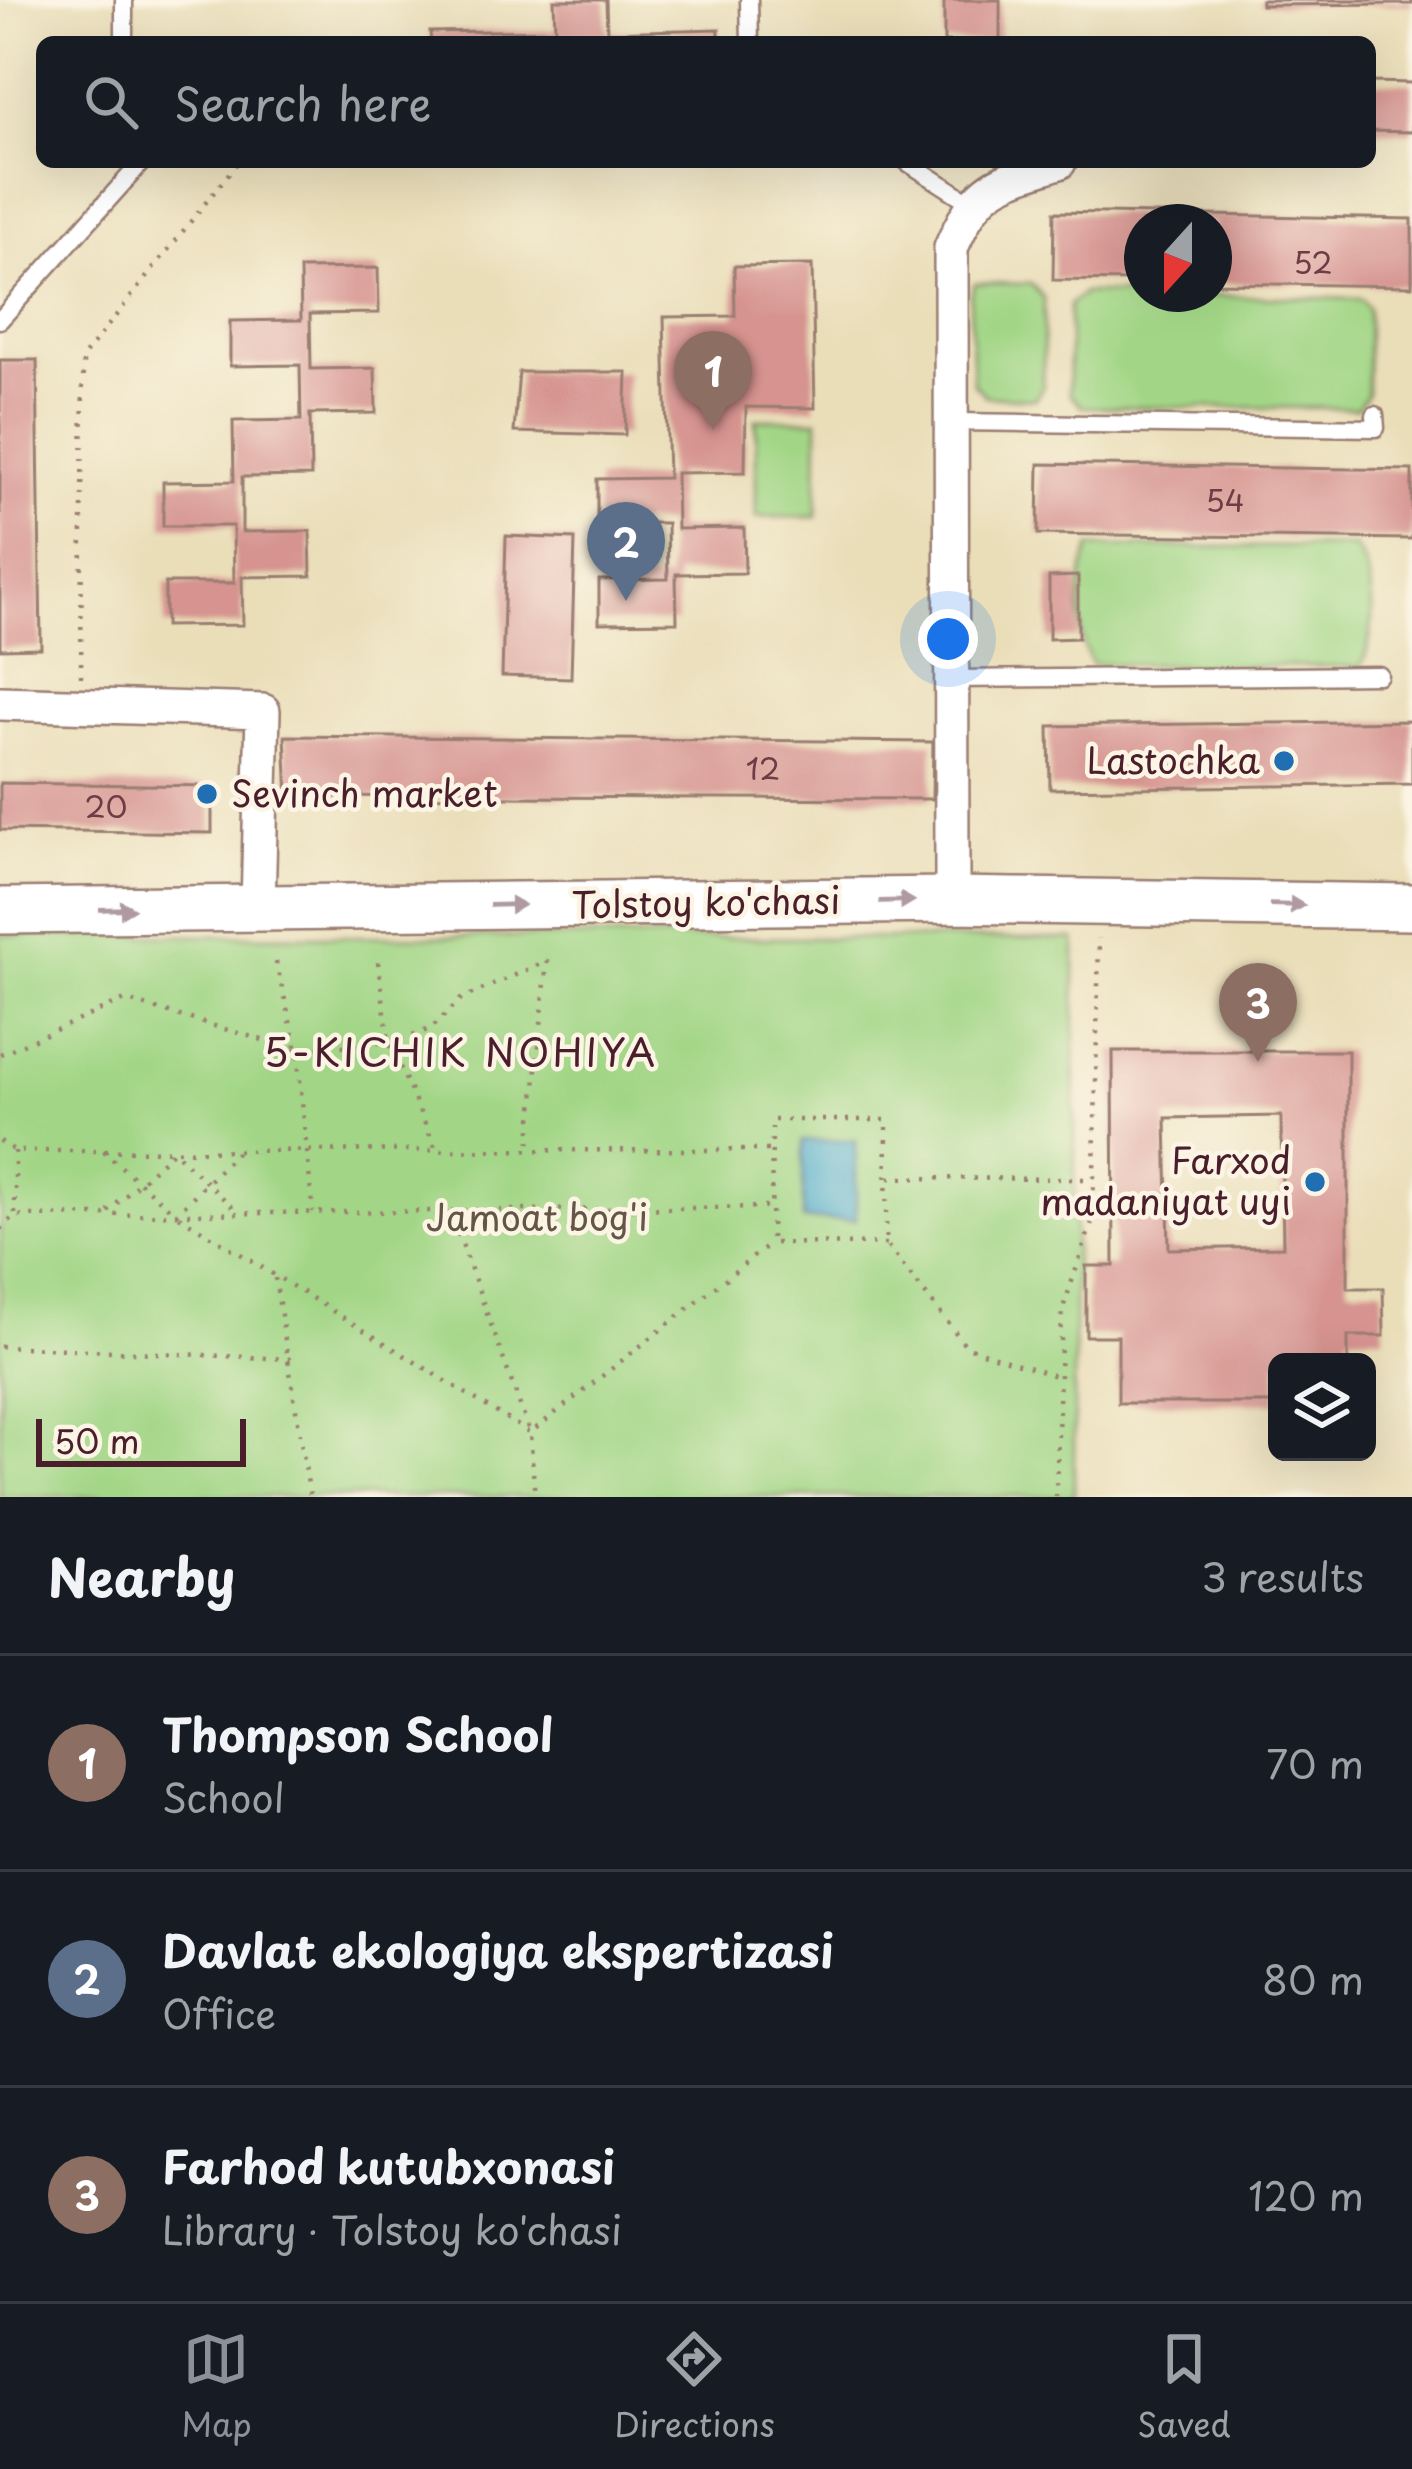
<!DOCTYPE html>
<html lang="en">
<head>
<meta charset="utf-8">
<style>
  :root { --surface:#171b24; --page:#242831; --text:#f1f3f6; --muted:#9ea1a6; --line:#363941; --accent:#8c9099 }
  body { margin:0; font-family:"Playpen Sans",sans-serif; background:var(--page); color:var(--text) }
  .controls { position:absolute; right:36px; bottom:36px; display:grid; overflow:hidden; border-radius:18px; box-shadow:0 12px 48px #0002 }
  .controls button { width:108px; height:108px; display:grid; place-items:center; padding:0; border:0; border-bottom:3px solid var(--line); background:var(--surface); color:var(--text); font:60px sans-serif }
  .compass { position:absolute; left:1124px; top:204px; width:108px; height:108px; border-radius:50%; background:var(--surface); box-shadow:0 12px 48px #0002; rotate:201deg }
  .scale { position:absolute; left:36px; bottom:30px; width:210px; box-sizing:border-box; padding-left:12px; border:6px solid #4a1f2b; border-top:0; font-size:33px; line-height:42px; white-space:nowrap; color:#4a1f2b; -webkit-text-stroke:9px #fcf5e5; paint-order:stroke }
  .you { position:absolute; left:948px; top:639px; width:42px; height:42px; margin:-30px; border:9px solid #fff; border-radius:50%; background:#1a73e8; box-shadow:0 0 0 18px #1a73e833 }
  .badge { display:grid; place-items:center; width:78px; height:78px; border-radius:50%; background:var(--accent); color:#fff; font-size:39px; font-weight:700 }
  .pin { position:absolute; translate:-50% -99px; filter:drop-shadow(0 3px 6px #0008) }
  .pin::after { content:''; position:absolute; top:63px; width:42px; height:36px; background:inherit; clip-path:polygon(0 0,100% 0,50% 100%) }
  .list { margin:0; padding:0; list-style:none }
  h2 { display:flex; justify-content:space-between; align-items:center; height:156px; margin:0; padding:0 48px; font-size:51px }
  h2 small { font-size:39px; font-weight:400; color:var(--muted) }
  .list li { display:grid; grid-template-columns:78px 1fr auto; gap:36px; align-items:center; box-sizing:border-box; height:216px; padding:0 48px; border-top:3px solid var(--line) }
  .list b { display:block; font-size:45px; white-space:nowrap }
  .list p { margin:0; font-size:39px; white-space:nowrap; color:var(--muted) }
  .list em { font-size:39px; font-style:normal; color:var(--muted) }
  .icon { flex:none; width:66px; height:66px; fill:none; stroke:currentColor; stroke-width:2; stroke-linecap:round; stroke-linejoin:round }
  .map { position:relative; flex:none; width:1412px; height:1497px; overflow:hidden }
  .search { position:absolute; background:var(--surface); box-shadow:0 12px 48px #0002; left:36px; right:36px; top:36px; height:132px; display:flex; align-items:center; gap:30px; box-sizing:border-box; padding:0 42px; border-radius:18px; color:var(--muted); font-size:45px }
  .sheet { height:804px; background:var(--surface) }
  nav { display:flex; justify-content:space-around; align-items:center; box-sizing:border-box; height:168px; border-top:3px solid var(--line); background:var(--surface); font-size:33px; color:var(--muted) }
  nav a { display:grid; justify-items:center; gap:6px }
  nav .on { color:var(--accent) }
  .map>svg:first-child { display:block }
</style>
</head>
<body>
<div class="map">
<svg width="1412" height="1497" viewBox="0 0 1412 1497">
  <rect width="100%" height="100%" fill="#fcf5e5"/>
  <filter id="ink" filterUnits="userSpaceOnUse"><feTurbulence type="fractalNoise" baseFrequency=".00833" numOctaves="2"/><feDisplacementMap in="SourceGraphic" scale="24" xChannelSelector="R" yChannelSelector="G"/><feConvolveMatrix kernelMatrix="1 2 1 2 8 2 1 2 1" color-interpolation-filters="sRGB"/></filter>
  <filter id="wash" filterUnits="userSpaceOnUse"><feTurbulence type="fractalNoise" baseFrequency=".004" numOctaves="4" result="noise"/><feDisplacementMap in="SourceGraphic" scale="48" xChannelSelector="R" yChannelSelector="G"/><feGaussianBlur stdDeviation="2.7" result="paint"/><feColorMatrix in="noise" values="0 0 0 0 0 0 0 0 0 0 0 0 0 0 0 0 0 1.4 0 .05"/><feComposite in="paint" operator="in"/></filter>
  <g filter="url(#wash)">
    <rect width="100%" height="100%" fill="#eadeb9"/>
    <g fill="#a2d686" stroke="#767a58" stroke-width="3">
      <polygon points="975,283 1031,284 1044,298 1043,386 1035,399 986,396 973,383 970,296"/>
      <polygon points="1084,293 1361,299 1368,309 1367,394 1357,408 1082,407 1069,393 1069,305"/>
      <polygon points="756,419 818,420 817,517 756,517"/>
      <path d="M1090,547h264c23,28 23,89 6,120l-268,-3c-18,-31 -14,-84 -2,-117z"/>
      <polygon points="0,935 1075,939 1074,1497 0,1497"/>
    </g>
    <polygon fill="#4bacca" stroke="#4a667a" stroke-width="3" points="856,1140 856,1220 803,1220 803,1141"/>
    <g id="blocks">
      <g fill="#d6938f" fill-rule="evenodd">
        <polygon points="554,0 606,0 607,32 719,29 719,42 431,42 430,32 555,30"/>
        <rect x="944" y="0" width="56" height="42"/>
        <polygon points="1261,0 1412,0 1412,4 1261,5"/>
        <polygon points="1370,82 1412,83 1412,132 1370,131"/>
        <polygon points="1054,212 1412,219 1412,286 1214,283 1214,222 1142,222 1142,281 1053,280"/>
        <polygon points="812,265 815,408 746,407 745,472 676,473 677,529 744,528 745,573 676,574 677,622 599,623 599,580 668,579 667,523 597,523 597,479 668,478 664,317 735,316 734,266"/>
        <polygon points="378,268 379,313 310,314 311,369 375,368 376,413 310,414 311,476 242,477 242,532 310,531 311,576 242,577 243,625 165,626 165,583 234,583 233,526 163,526 163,482 234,481 233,421 301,420 300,365 230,366 230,321 301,320 300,269"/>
        <polygon points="0,360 37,360 41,648 0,649"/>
        <polygon points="519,372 627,372 625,435 514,432"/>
        <polygon points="1039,464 1412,470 1412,539 1038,534"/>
        <polygon points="506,536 575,539 571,678 502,676"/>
        <polygon points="1078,576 1078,638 1049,639 1049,577"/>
        <polygon points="1412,721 1412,784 1050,789 1049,726"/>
        <polygon points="285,736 933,742 932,799 288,796"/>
        <polygon points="0,783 212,786 212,833 0,830"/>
        <path d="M1113,1051h235v237h35l1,48h-36v26h-71v41h-159v-67h-32v-70h28zM1281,1116l2,131 -114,2 -3,-131z"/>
      </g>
    </g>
  </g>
  <g filter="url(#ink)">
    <use href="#blocks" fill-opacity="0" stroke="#9a7e72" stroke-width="3"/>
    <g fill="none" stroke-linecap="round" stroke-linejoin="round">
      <defs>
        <g id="lane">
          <polyline points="124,0 124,42"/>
          <polyline points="749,0 750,42"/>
          <polyline points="907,162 971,203"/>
          <polyline points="0,320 142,162"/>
          <polyline points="952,422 1376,428 1375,415"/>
          <polyline points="952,679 1379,675"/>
        </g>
        <g id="street">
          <polyline points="0,703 263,711 258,907"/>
          <path d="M952,900l-1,-652c28,-65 44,-65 108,-86"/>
        </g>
        <polyline id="secondary" points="0,911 952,900 1412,907"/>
      </defs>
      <use href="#lane" stroke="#9a7e72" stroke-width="21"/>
      <use href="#street" stroke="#9a7e72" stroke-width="38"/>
      <use href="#secondary" stroke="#9a7e72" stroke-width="50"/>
      <g stroke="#9a7e72" stroke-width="4.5" stroke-dasharray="3 9" stroke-linecap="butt">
        <polyline points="81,677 83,357 238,162"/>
        <polyline points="276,962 297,1050 313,1212"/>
        <polyline points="378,962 389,1042 437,1151"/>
        <polyline points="0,1054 125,1000 297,1050 389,1042 431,1029 461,999 547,961 529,1151"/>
        <polyline points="0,1141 15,1151 772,1150"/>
        <polyline points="15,1151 15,1216"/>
        <polyline points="103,1151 176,1214 238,1151"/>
        <polyline points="889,1178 1093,1179"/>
        <polyline points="450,1211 530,1433 535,1497"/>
        <polyline points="108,1212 173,1151 239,1213"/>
        <polyline points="179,1216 530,1433 771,1243"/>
        <polyline points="0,1229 15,1216 772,1207"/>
        <polyline points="886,1244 771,1243 772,1120 887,1120 886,1244 967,1347 1058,1377"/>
        <polyline points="275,1278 310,1497"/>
        <polyline points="0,1346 291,1359"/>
        <polyline points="1056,1497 1062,1311 1093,1219 1099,938"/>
      </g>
      <use href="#lane" stroke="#fff" stroke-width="16"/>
      <use href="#street" stroke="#fff" stroke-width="33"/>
      <use href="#secondary" stroke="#fff" stroke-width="45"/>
    </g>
    <defs><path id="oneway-solid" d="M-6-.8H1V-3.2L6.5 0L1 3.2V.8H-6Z" transform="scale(3)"/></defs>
    <g fill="#ae9aa0">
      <use href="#oneway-solid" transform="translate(897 901) rotate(-1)"/>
      <use href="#oneway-solid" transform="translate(507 905) rotate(-1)"/>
      <use href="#oneway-solid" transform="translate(1287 905) rotate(1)"/>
      <use href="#oneway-solid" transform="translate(117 909) rotate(-1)"/>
    </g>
  </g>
  <g fill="#1f6fb2" stroke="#fcf5e5" stroke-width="4.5">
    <circle cx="1284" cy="761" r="12"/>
    <circle cx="207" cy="794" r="12"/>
    <circle cx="1315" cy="1182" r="12"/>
  </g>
  <g text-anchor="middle" stroke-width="9" stroke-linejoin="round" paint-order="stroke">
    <g font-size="30" fill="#6d3c44">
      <text x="1313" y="274">52</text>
      <text x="1225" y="512">54</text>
      <text x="763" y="780">12</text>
      <text x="106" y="818">20</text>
    </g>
    <g font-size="36" fill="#4a1f2b" stroke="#fcf5e5" text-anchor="end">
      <text x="1260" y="774">Lastochka</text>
      <text x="231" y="807" text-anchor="start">Sevinch market</text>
      <text x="1291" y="1174">Farxod<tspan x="1291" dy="41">madaniyat uyi</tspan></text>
    </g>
    <g font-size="36" fill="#4a1f2b" stroke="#fcf5e5">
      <text transform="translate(706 903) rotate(-1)" y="13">Tolstoy ko'chasi</text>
    </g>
    <g font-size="36" fill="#645646" stroke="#fcf5e5">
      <text x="537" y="1231">Jamoat bog'i</text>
    </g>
    <g font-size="39" letter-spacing="3" fill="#4a1f2b" stroke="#fcf5e5">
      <text x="461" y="1067">5-KICHIK NOHIYA</text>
    </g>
  </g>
</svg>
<div class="controls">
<button><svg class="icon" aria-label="layers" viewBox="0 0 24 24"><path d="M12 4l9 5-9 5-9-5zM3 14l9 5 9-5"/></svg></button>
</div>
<svg class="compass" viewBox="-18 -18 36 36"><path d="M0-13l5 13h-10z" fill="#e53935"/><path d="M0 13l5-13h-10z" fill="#9ea1a6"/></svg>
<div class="scale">50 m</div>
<div class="you"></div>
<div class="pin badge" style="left:713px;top:430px;background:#8d6e63">1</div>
<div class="pin badge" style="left:626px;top:601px;background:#5c6f8a">2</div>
<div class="pin badge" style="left:1258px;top:1062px;background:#8d6e63">3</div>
<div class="search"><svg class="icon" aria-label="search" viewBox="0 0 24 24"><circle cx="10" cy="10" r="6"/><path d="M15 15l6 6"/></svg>Search here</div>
</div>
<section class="sheet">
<h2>Nearby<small>3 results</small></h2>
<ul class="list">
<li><span class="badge" style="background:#8d6e63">1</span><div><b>Thompson School</b><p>School</p></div><em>70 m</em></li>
<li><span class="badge" style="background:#5c6f8a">2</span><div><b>Davlat ekologiya ekspertizasi</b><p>Office</p></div><em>80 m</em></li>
<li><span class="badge" style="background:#8d6e63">3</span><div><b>Farhod kutubxonasi</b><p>Library · Tolstoy ko'chasi</p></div><em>120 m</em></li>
</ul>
</section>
<nav>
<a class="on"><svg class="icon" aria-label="map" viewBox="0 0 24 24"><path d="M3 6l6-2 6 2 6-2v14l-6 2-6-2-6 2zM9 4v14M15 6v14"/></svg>Map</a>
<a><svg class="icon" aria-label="directions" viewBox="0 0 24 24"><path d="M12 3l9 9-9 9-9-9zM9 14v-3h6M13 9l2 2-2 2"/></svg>Directions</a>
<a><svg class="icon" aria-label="saved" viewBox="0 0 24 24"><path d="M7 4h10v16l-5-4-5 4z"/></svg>Saved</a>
</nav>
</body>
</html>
